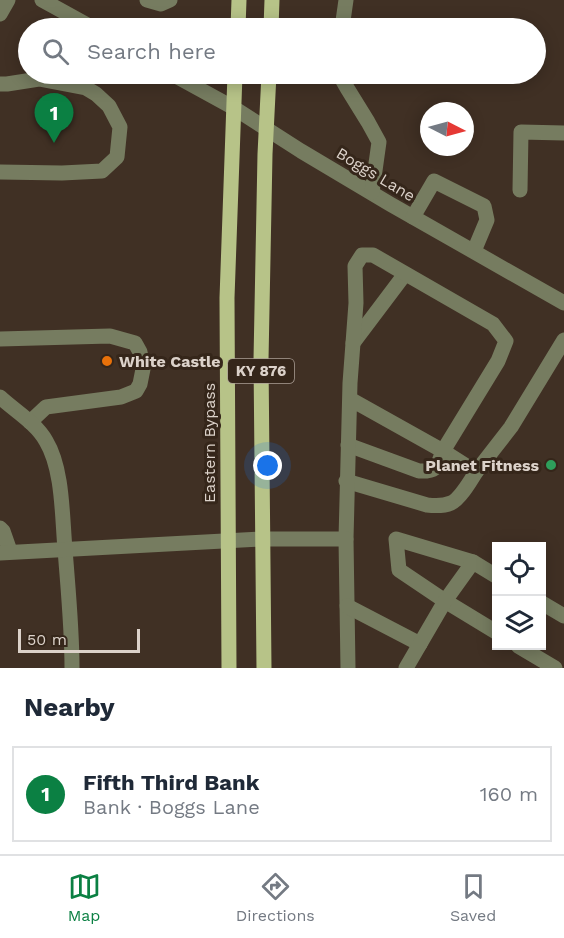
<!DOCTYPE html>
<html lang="en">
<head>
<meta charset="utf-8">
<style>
  :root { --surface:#fff; --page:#f2f2f3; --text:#1f2937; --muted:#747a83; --line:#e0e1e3; --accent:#0b8043 }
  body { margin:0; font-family:"Work Sans",sans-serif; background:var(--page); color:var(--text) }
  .controls { position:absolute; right:18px; bottom:18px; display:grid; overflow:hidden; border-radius:0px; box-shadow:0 3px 15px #0003 }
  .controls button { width:54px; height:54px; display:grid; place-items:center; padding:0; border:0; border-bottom:2px solid var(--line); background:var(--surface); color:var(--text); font:30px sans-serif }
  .compass { position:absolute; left:420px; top:102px; width:54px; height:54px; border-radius:50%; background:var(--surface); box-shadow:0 3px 15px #0003; rotate:96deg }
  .scale { position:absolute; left:18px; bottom:15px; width:122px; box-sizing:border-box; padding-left:6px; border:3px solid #dcd2ca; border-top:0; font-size:16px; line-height:21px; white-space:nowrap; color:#dcd2ca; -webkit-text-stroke:4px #35261a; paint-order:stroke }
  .you { position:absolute; left:268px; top:466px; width:21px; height:21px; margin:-15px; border:4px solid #fff; border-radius:50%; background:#1a73e8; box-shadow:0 0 0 9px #1a73e833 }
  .badge { display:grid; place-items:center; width:39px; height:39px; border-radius:50%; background:var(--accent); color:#fff; font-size:20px; font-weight:700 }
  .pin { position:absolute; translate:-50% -50px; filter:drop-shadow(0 2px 3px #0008) }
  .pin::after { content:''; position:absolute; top:32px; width:21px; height:18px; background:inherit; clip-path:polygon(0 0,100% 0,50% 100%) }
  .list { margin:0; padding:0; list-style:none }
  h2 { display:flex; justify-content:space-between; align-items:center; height:78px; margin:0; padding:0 24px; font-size:26px }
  h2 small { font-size:20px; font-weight:400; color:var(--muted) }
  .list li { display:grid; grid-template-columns:39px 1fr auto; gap:18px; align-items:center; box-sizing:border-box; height:96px; margin:0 12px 12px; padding:0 12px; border:2px solid var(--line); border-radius:0px }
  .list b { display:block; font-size:22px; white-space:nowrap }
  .list p { margin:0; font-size:20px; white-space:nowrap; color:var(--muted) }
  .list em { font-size:20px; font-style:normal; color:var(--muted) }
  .icon { flex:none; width:33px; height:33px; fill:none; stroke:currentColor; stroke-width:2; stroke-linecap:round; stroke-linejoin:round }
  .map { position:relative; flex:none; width:564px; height:668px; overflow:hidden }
  .search { position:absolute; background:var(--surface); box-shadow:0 3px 15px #0003; left:18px; right:18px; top:18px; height:66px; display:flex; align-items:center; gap:15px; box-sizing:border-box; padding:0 21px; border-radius:33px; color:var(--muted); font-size:22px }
  .sheet { height:186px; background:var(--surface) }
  nav { display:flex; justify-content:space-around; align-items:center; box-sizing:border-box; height:84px; border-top:2px solid var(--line); background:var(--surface); font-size:16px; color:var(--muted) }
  nav a { display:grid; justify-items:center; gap:3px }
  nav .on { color:var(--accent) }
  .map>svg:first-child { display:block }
</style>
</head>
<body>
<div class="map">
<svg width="564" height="668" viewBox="0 0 564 668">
  <rect width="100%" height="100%" fill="#403024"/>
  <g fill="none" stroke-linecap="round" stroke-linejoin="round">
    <g stroke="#767c60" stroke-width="15">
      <polyline points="42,0 93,28"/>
      <polyline points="147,0 161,4 170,0"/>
      <polyline points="0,14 8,0"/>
      <polyline points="342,28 346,0"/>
      <polyline points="172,74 234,108 301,151 390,204 564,303"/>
      <polyline points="339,74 347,88 368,122 379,142 372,192"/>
      <polyline points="0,84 7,84 39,79 86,88 96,94 109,106 120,127 117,157 102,171 62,173 0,172"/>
      <polyline points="520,190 521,132 564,133"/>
      <polyline points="413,217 434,181 484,206 487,220 474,251"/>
      <polyline points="0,339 110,336 135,343 140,352 143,369 140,384 136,391 121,397 46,407 30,422"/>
      <polyline points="353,343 405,274"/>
      <path d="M0,397c15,14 36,26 46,44 17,28 16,75 19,108 3,40 7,79 7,119"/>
      <polyline points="476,472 511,427 564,340"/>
      <path d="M346,481l81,24c8,1 17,1 24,-2 9,-4 20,-23 25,-31l-33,-21c-6,15 -5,21 -24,20l-71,-26"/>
      <polyline points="0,528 3,531 10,551"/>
      <polyline points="346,539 350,383 356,303 355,266 362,255 373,255 493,324 506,341 498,361 443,451 350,399"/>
      <polyline points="0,553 262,539 346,539 348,668"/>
      <polyline points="473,562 396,539 399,570 445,601 496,632"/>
      <polyline points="542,603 564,616"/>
      <polyline points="347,606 420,644"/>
      <polyline points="518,646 555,668"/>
      <polyline points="406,668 445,601 473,562 496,576"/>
    </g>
    <g stroke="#b7c388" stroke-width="15">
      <polyline points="238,28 239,0"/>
      <polyline points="271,28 272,0"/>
      <polyline points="229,668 227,298 235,74"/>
      <polyline points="264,668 261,360 265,154 269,74"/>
    </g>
  </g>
  <circle fill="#e8710a" stroke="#35261a" stroke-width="2" cx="107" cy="361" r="6"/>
  <circle fill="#2e9e5b" stroke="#35261a" stroke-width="2" cx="551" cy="465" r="6"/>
  <g text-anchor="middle" stroke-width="6" stroke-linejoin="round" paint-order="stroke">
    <rect fill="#35261a" stroke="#aa9e95" stroke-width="1.5" x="228" y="359" width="66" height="24" rx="4.5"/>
    <g font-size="15" font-weight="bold" fill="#dcd2ca">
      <text x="261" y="376">KY 876</text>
    </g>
    <g font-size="16" fill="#dcd2ca" stroke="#35261a">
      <text transform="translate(376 174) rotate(31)" y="6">Boggs Lane</text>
      <text transform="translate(209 443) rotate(-90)" y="6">Eastern Bypass</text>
    </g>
    <g font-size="16" font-weight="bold" fill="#dcd2ca" stroke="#35261a" text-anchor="start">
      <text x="119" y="367">White Castle</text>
      <text x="539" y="471" text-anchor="end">Planet Fitness</text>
    </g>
  </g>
</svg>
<div class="controls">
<button><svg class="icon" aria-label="locate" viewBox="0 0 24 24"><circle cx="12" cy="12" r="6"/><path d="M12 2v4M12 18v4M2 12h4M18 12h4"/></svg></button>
<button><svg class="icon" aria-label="layers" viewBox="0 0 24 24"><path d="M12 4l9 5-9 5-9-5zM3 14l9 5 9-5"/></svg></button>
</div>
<svg class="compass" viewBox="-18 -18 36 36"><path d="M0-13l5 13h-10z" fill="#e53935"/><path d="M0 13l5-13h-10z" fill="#747a83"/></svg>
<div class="scale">50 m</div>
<div class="you"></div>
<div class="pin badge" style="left:54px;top:143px">1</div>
<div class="search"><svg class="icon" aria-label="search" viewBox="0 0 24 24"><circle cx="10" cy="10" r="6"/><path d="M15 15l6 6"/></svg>Search here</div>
</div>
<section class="sheet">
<h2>Nearby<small></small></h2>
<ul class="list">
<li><span class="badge">1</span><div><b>Fifth Third Bank</b><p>Bank · Boggs Lane</p></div><em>160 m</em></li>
</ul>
</section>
<nav>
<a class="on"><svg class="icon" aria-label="map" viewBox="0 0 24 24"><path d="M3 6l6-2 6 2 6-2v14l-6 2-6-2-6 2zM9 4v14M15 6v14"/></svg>Map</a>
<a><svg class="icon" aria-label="directions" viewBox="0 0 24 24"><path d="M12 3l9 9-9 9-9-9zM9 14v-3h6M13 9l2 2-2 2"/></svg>Directions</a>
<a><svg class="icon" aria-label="saved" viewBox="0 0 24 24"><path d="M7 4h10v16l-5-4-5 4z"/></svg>Saved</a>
</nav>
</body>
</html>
